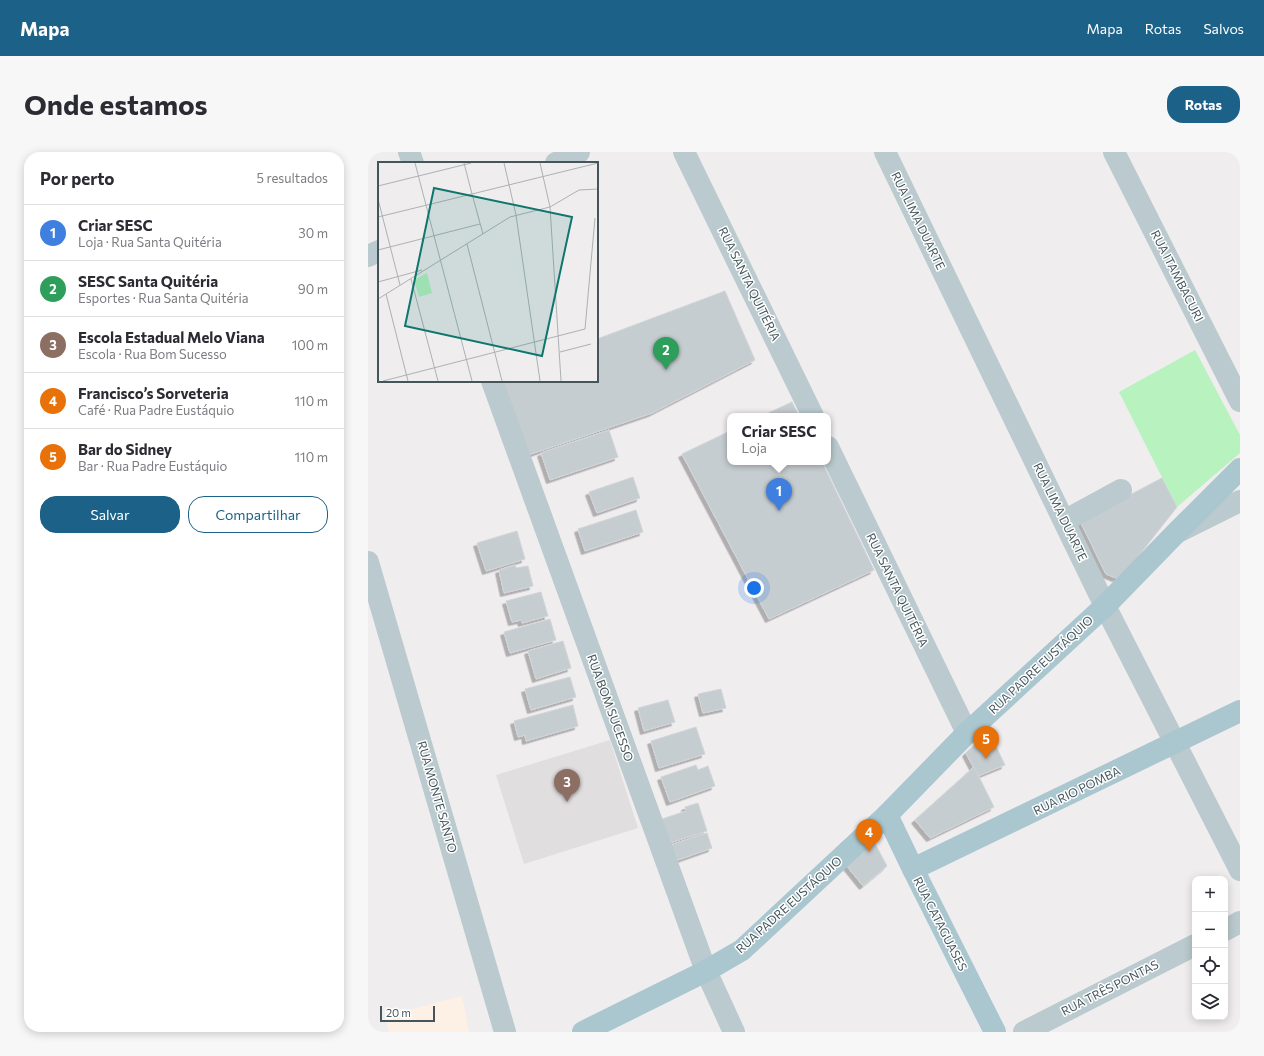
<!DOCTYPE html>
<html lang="pt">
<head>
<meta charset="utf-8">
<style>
  :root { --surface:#fff; --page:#f7f7f7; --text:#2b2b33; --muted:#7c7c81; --line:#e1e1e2; --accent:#1c6187 }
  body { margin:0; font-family:Commissioner,sans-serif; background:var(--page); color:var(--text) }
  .controls { position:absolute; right:12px; bottom:12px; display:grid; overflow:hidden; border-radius:8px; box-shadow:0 2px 10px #0003 }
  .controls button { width:36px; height:36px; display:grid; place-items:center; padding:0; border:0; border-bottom:1px solid var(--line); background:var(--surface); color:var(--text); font:20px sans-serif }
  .scale { position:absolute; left:12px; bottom:10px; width:55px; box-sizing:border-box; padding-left:4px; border:2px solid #44565c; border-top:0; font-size:11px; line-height:14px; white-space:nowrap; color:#44565c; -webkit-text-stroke:3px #fff; paint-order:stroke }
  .you { position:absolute; left:386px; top:436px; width:14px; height:14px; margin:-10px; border:3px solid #fff; border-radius:50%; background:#1a73e8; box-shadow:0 0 0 6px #1a73e833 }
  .badge { display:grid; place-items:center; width:26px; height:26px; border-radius:50%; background:var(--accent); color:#fff; font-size:13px; font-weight:700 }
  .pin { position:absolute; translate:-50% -33px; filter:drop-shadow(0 1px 2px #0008) }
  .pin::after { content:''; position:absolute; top:21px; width:14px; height:12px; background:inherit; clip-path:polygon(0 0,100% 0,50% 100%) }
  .popup { position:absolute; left:359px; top:261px; width:104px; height:52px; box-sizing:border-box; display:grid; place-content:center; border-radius:8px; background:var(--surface); filter:drop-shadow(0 1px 3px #0005); font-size:13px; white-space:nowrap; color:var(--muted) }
  .popup b { font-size:15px; color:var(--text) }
  .popup::after { content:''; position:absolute; left:50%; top:100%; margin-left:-8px; border:8px solid transparent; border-top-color:var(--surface) }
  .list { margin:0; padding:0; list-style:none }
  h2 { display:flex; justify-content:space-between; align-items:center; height:52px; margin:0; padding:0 16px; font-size:17px }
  h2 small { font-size:13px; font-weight:400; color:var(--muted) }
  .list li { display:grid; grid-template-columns:26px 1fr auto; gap:12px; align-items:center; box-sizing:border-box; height:56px; padding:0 16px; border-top:1px solid var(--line) }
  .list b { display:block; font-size:15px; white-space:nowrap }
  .list p { margin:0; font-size:13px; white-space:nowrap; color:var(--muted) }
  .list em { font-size:13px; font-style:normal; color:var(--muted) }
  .actions { display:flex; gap:8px; padding:12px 16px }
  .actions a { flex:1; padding:9px 0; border:1px solid var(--accent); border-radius:16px; text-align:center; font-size:14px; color:var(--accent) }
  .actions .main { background:var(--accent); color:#fff }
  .icon { flex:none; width:22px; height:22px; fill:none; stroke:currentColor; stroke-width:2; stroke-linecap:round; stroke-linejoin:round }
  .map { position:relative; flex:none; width:872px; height:880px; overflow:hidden; border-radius:16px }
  header { display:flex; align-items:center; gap:24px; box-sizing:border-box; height:56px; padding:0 20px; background:var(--accent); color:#fff }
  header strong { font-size:19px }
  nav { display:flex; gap:22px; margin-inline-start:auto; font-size:14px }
  .intro { display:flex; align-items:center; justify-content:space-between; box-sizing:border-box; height:96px; padding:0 24px }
  h1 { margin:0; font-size:28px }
  .button { padding:10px 18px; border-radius:16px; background:var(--accent); color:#fff; font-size:14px; font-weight:700 }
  main { display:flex; gap:24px; padding:0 24px }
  aside { flex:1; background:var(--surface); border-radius:16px; box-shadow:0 2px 10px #0003 }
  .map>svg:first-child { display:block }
</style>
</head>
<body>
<header>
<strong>Mapa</strong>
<nav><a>Mapa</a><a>Rotas</a><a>Salvos</a></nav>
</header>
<div class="intro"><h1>Onde estamos</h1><a class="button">Rotas</a></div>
<main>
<aside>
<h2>Por perto<small>5 resultados</small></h2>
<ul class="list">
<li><span class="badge" style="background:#3f7fe0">1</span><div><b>Criar SESC</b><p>Loja · Rua Santa Quitéria</p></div><em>30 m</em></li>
<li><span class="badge" style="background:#2e9e5b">2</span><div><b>SESC Santa Quitéria</b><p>Esportes · Rua Santa Quitéria</p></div><em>90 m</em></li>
<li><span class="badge" style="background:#8d6e63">3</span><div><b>Escola Estadual Melo Viana</b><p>Escola · Rua Bom Sucesso</p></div><em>100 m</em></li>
<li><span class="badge" style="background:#e8710a">4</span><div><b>Francisco’s Sorveteria</b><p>Café · Rua Padre Eustáquio</p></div><em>110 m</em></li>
<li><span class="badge" style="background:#e8710a">5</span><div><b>Bar do Sidney</b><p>Bar · Rua Padre Eustáquio</p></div><em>110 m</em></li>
</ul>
<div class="actions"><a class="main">Salvar</a><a>Compartilhar</a></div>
</aside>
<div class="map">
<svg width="872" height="880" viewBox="0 0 872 880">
  <defs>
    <filter id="shadow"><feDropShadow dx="-3.5" dy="3.5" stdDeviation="0" flood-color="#0004"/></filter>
  </defs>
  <rect width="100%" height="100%" fill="#f0edee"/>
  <polygon fill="#fdf0e4" points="94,844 101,880 21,880 17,864"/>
  <polygon fill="#e1dee0" points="242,588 270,676 156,712 128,623"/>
  <polygon fill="#b7f2bf" points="827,198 872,283 872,301 809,355 751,240"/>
  <g fill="#c6cdd1" stroke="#d0d5d9" filter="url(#shadow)">
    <polygon points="357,139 387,208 284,261 160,303 134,229 229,229 229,187"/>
    <polygon points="424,250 431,264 394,264"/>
    <polygon points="241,278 250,305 182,328 173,301"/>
    <polygon points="362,279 362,310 454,310 506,418 401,467 314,302"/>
    <polygon points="265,325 272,346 229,361 221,340"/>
    <polygon points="794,326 809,355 757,421 748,426 738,422 712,369"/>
    <polygon points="268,358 275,380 217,399 210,377"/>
    <polygon points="149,379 157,407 118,419 109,391"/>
    <polygon points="147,413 148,416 160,414 165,434 136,441 131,418"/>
    <polygon points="173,440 180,464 154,471 153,468 144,470 138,449"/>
    <polygon points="182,467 188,488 142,501 136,480"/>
    <polygon points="195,489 203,516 168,527 160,499"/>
    <polygon points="202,525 208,545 163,558 157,537"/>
    <polygon points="353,537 358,556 335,561 330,542"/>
    <polygon points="300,548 307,570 276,579 270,556"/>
    <polygon points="205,553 210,574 158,589 157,583 150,585 146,569"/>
    <polygon points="328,575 337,602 291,616 283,589"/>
    <polygon points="621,580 637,613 610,624 598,601"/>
    <polygon points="328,613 330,618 340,614 347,634 302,650 293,625"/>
    <polygon points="606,615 626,655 562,686 547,668"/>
    <polygon points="330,651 339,679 301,691 294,667 318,659 317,655"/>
    <polygon points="339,681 344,696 307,709 302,693"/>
    <polygon points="504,686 519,714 495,734 478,713"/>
  </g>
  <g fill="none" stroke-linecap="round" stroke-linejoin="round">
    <g stroke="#bacace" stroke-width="22">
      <polyline points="41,0 45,11"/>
      <polyline points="316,0 445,264"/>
      <polyline points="517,0 737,454 872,718"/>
      <polyline points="746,0 872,249"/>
      <polyline points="188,11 211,0"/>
      <polyline points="0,104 11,99"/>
      <polyline points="124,229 338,819 366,880"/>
      <polyline points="460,295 599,581"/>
      <polyline points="696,369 753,338"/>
      <polyline points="812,379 872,349"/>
      <polyline points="0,410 137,880"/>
      <polyline points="857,778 872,770"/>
      <polyline points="656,880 827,793"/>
    </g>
    <g stroke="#aac6cf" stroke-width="22">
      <polyline points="519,663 545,717 627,880"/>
      <polyline points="545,717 872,559"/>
      <polyline points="215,880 338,819 374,798 519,663 599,581 737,454 808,381 872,317"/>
    </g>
  </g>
  <g text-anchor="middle" stroke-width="3" stroke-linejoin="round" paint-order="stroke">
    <g font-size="12" fill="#44565c" stroke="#fff">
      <text transform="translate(550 69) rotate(64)" y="4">RUA LIMA DUARTE</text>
      <text transform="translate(809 124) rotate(63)" y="4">RUA ITAMBACURI</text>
      <text transform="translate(381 132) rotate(64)" y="4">RUA SANTA QUITÉRIA</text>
      <text transform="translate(692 360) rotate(64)" y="4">RUA LIMA DUARTE</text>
      <text transform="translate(529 438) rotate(64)" y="4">RUA SANTA QUITÉRIA</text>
      <text transform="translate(673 513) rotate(-43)" y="4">RUA PADRE EUSTÁQUIO</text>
      <text transform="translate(242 556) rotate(70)" y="4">RUA BOM SUCESSO</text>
      <text transform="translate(709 639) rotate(-26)" y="4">RUA RIO POMBA</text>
      <text transform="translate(69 645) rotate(74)" y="4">RUA MONTE SANTO</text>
      <text transform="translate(421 753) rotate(-42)" y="4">RUA PADRE EUSTÁQUIO</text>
      <text transform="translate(572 772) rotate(63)" y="4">RUA CATAGUASES</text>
      <text transform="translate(742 836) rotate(-27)" y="4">RUA TRÊS PONTAS</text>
    </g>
  </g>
  <g transform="translate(10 10)">
    <rect width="220" height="220" fill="#f0edee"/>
    <path d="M49,111l5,20 -13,4 -5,-17z" fill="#b7f2bf"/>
    <path fill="none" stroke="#abb1b4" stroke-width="1" d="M37,1l57,218M126,1l12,52 24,166M162,1l10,44 11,174M0,24l93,-23M0,37l22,86M0,55l94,-23 -8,-31M105,72l-11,-40 126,-31M89,82l35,137M0,88l102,-26M33,117l27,102M0,120l44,-12M8,132l22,87M0,137l132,-82 40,-10 29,-17 19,-1M182,190l31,-8M5,219l202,-52 10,-111"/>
    <path fill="#0f766e" fill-opacity="0.15" stroke="#0f766e" stroke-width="2" d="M56,26l138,29 -30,139 -137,-30z"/>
    <rect width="220" height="220" fill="none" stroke="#44565c" stroke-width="2"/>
  </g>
</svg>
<div class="controls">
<button>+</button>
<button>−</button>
<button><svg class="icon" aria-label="locate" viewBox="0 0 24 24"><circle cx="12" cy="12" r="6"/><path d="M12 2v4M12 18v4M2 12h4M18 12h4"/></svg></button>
<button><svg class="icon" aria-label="layers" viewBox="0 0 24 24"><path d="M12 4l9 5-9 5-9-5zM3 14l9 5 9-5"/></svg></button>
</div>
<div class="scale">20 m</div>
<div class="you"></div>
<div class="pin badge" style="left:411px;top:359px;background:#3f7fe0">1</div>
<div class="popup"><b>Criar SESC</b>Loja</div>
<div class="pin badge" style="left:298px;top:218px;background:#2e9e5b">2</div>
<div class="pin badge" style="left:199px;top:650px;background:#8d6e63">3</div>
<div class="pin badge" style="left:501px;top:700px;background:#e8710a">4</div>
<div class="pin badge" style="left:618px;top:607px;background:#e8710a">5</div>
</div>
</main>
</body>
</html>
